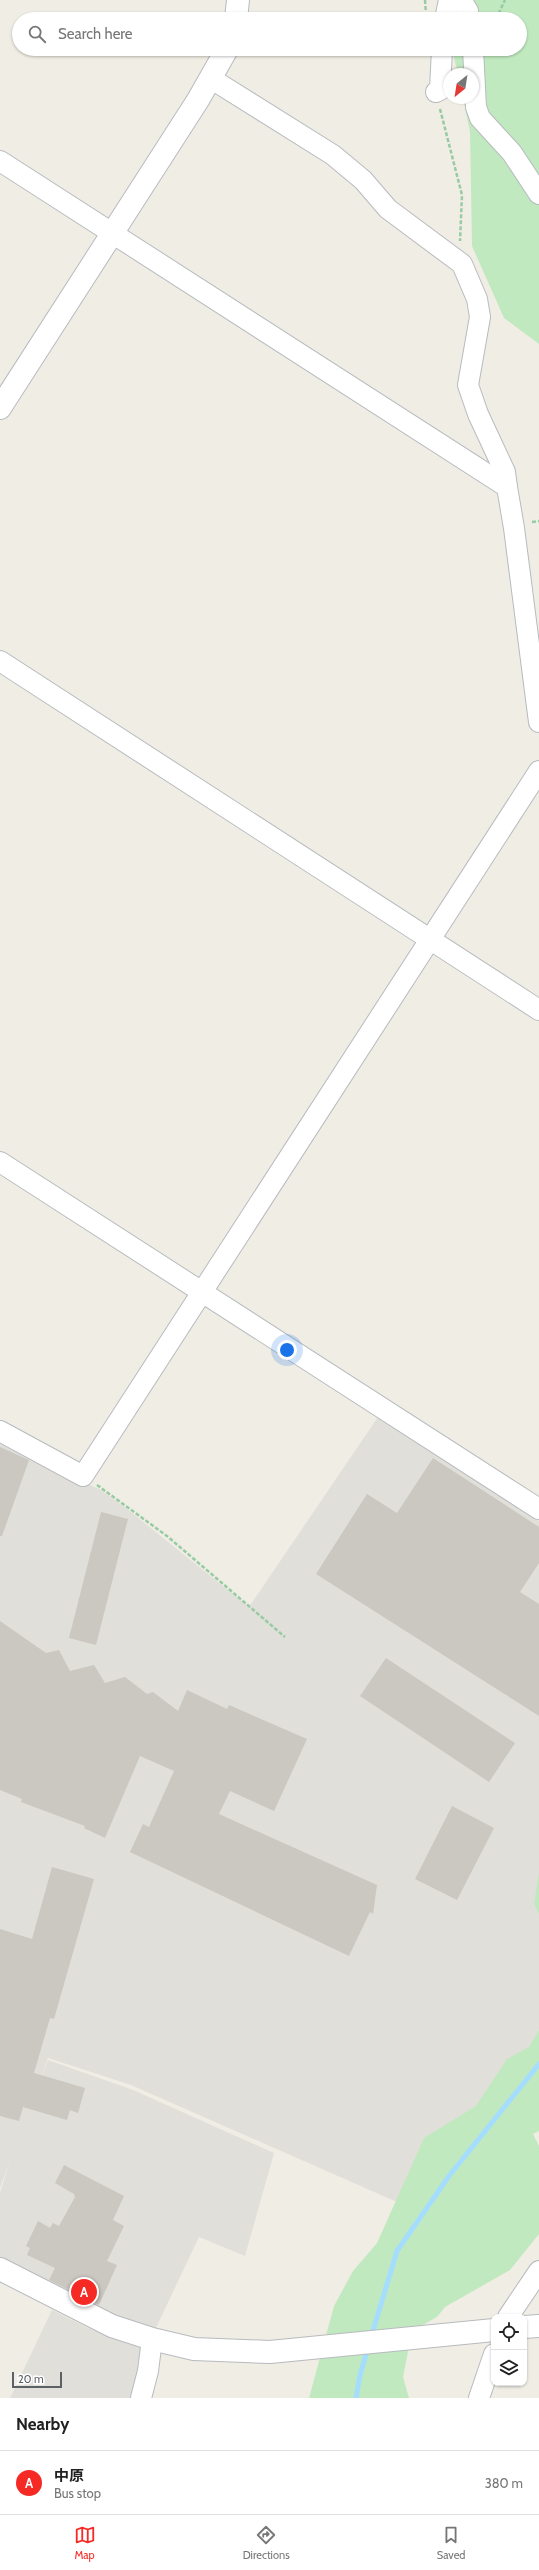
<!DOCTYPE html>
<html lang="en">
<head>
<meta charset="utf-8">
<style>
  :root { --surface:#fff; --page:#f2f2f2; --text:#222; --muted:#767676; --line:#e0e0e0; --accent:#f62a24 }
  body { margin:0; font-family:Cabin,"Noto Sans JP",sans-serif; background:var(--page); color:var(--text) }
  .controls { position:absolute; right:12px; bottom:12px; display:grid; overflow:hidden; border-radius:8px; box-shadow:0 1px 3px #0004 }
  .controls button { width:36px; height:36px; display:grid; place-items:center; padding:0; border:0; border-bottom:1px solid var(--line); background:var(--surface); color:var(--text); font:20px sans-serif }
  .compass { position:absolute; left:443px; top:68px; width:36px; height:36px; border-radius:50%; background:var(--surface); box-shadow:0 1px 3px #0004; rotate:210deg }
  .scale { position:absolute; left:12px; bottom:10px; width:50px; box-sizing:border-box; padding-left:4px; border:2px solid #5c6166; border-top:0; font-size:11px; line-height:14px; white-space:nowrap; color:#5c6166; -webkit-text-stroke:3px #fff; paint-order:stroke }
  .you { position:absolute; left:287px; top:1350px; width:14px; height:14px; margin:-10px; border:3px solid #fff; border-radius:50%; background:#1a73e8; box-shadow:0 0 0 6px #1a73e833 }
  .badge { display:grid; place-items:center; width:26px; height:26px; border-radius:50%; background:var(--accent); color:#fff; font-size:13px; font-weight:700 }
  .pin { position:absolute; translate:-50% -50%; border:2px solid #fff; box-shadow:0 1px 4px #0006 }
  .list { margin:0; padding:0; list-style:none }
  h2 { display:flex; justify-content:space-between; align-items:center; height:52px; margin:0; padding:0 16px; font-size:17px }
  h2 small { font-size:13px; font-weight:400; color:var(--muted) }
  .list li { display:grid; grid-template-columns:26px 1fr auto; gap:12px; align-items:center; box-sizing:border-box; height:64px; padding:0 16px; border-top:1px solid var(--line) }
  .list b { display:block; font-size:15px; white-space:nowrap }
  .list p { margin:0; font-size:13px; white-space:nowrap; color:var(--muted) }
  .list em { font-size:13px; font-style:normal; color:var(--muted) }
  .icon { flex:none; width:22px; height:22px; fill:none; stroke:currentColor; stroke-width:2; stroke-linecap:round; stroke-linejoin:round }
  .map { position:relative; flex:none; width:539px; height:2398px; overflow:hidden }
  .search { position:absolute; background:var(--surface); box-shadow:0 1px 3px #0004; left:12px; right:12px; top:12px; height:44px; display:flex; align-items:center; gap:10px; box-sizing:border-box; padding:0 14px; border-radius:22px; color:var(--muted); font-size:15px }
  .sheet { height:116px; background:var(--surface) }
  nav { display:flex; justify-content:space-around; align-items:center; box-sizing:border-box; height:56px; border-top:1px solid var(--line); background:var(--surface); font-size:11px; color:var(--muted) }
  nav a { display:grid; justify-items:center; gap:2px }
  nav .on { color:var(--accent) }
  .map>svg:first-child { display:block }
</style>
</head>
<body>
<div class="map">
<svg width="539" height="2398" viewBox="0 0 539 2398">
  <rect width="100%" height="100%" fill="#f0ede4"/>
  <g fill="#e0dfd9">
    <polygon points="378,1417 539,1521 539,2046 406,2206 131,2085 48,2058 0,2188 0,1438 24,1454 101,1490 127,1509 249,1607"/>
    <polygon points="48,2060 133,2090 274,2153 245,2256 199,2237 154,2332 113,2318 0,2261 0,2193 16,2141"/>
    <polygon points="52,2310 88,2328 142,2347 143,2368 133,2398 10,2398"/>
  </g>
  <g fill="#c1e9bf">
    <polygon points="450,0 539,0 539,344 504,318 472,246 470,132 463,98 473,98 473,74 458,74 452,49 520,49 520,19 446,19"/>
    <polygon points="539,1872 539,1914 534,1904"/>
    <polygon points="539,2030 539,2131 533,2134 539,2146 539,2234 510,2270 445,2307 437,2317 412,2331 403,2377 409,2398 309,2398 334,2306 353,2271 377,2243 424,2138 476,2106 507,2059 529,2047"/>
  </g>
  <g fill="none" stroke-linecap="round" stroke-linejoin="round">
    <g stroke="#a5ddff" stroke-width="5">
      <polyline points="371,2337 397,2251 449,2176 539,2064"/>
      <polyline points="356,2398 360,2375 368,2348"/>
    </g>
  </g>
  <g fill="#cbc7c1">
    <polygon points="0,1447 29,1460 2,1536 0,1536"/>
    <polygon points="433,1458 539,1527 539,1563 520,1592 539,1604 539,1716 316,1574 367,1494 397,1513"/>
    <polygon points="101,1512 128,1519 96,1645 69,1638"/>
    <polygon points="0,1621 46,1653 59,1650 70,1671 94,1665 105,1683 125,1677 147,1694 153,1692 178,1711 187,1690 227,1709 229,1705 307,1739 274,1811 230,1791 219,1814 377,1885 373,1914 370,1912 349,1956 130,1852 143,1824 149,1827 174,1771 140,1756 105,1838 84,1828 85,1826 21,1802 22,1799 0,1790"/>
    <polygon points="386,1658 515,1743 489,1782 360,1696"/>
    <polygon points="452,1806 494,1828 457,1900 415,1879"/>
    <polygon points="52,1867 94,1879 54,2019 50,2018 34,2073 85,2088 78,2113 70,2110 67,2120 23,2107 19,2121 0,2116 0,1929 32,1939"/>
    <polygon points="64,2165 124,2196 113,2220 124,2226 107,2261 117,2265 99,2305 49,2280 55,2268 27,2255 30,2248 26,2246 38,2221 50,2228 53,2223 59,2226 75,2197 74,2194 55,2183"/>
  </g>
  <g fill="none" stroke-linecap="round" stroke-linejoin="round">
    <defs>
      <g id="minor">
        <polyline points="461,0 468,11 469,19"/>
        <polyline points="445,19 449,0"/>
        <polyline points="473,49 476,107 480,118 512,153 539,194"/>
        <polyline points="210,78 333,155 363,180 388,209 462,264 477,299 480,317 468,385 478,414 505,472 507,487"/>
        <polyline points="436,92 440,90 442,49"/>
        <polyline points="0,161 507,487 514,528 539,722"/>
        <polyline points="0,661 539,1010"/>
        <polyline points="0,1162 539,1509"/>
        <polyline points="0,1431 83,1476 539,771"/>
        <polyline points="508,2317 539,2271"/>
        <polyline points="141,2398 148,2371 152,2339"/>
        <polyline points="479,2398 494,2354"/>
      </g>
      <g id="tertiary">
        <polyline points="236,19 238,0"/>
        <polyline points="0,408 198,100 227,49"/>
        <polyline points="0,2269 112,2326 152,2339 194,2349 270,2352 494,2330"/>
        <polyline points="524,2327 539,2326"/>
      </g>
    </defs>
    <use href="#minor" stroke="#b7bbbf" stroke-width="22"/>
    <use href="#tertiary" stroke="#b7bbbf" stroke-width="24"/>
    <g stroke="#97cba3" stroke-width="2.5" stroke-dasharray="4 2" stroke-linecap="butt">
      <polyline points="425,0 426,15"/>
      <polyline points="496,19 505,0"/>
      <polyline points="440,109 462,195 460,241"/>
      <polyline points="532,522 539,521"/>
      <polyline points="97,1485 167,1536 285,1637"/>
    </g>
    <use href="#minor" stroke="#fff" stroke-width="20"/>
    <use href="#tertiary" stroke="#fff" stroke-width="22"/>
  </g>
</svg>
<div class="controls">
<button><svg class="icon" aria-label="locate" viewBox="0 0 24 24"><circle cx="12" cy="12" r="6"/><path d="M12 2v4M12 18v4M2 12h4M18 12h4"/></svg></button>
<button><svg class="icon" aria-label="layers" viewBox="0 0 24 24"><path d="M12 4l9 5-9 5-9-5zM3 14l9 5 9-5"/></svg></button>
</div>
<svg class="compass" viewBox="-18 -18 36 36"><path d="M0-13l5 13h-10z" fill="#e53935"/><path d="M0 13l5-13h-10z" fill="#767676"/></svg>
<div class="scale">20 m</div>
<div class="you"></div>
<div class="pin badge" style="left:84px;top:2292px">A</div>
<div class="search"><svg class="icon" aria-label="search" viewBox="0 0 24 24"><circle cx="10" cy="10" r="6"/><path d="M15 15l6 6"/></svg>Search here</div>
</div>
<section class="sheet">
<h2>Nearby<small></small></h2>
<ul class="list">
<li><span class="badge">A</span><div><b>中原</b><p>Bus stop</p></div><em>380 m</em></li>
</ul>
</section>
<nav>
<a class="on"><svg class="icon" aria-label="map" viewBox="0 0 24 24"><path d="M3 6l6-2 6 2 6-2v14l-6 2-6-2-6 2zM9 4v14M15 6v14"/></svg>Map</a>
<a><svg class="icon" aria-label="directions" viewBox="0 0 24 24"><path d="M12 3l9 9-9 9-9-9zM9 14v-3h6M13 9l2 2-2 2"/></svg>Directions</a>
<a><svg class="icon" aria-label="saved" viewBox="0 0 24 24"><path d="M7 4h10v16l-5-4-5 4z"/></svg>Saved</a>
</nav>
</body>
</html>
